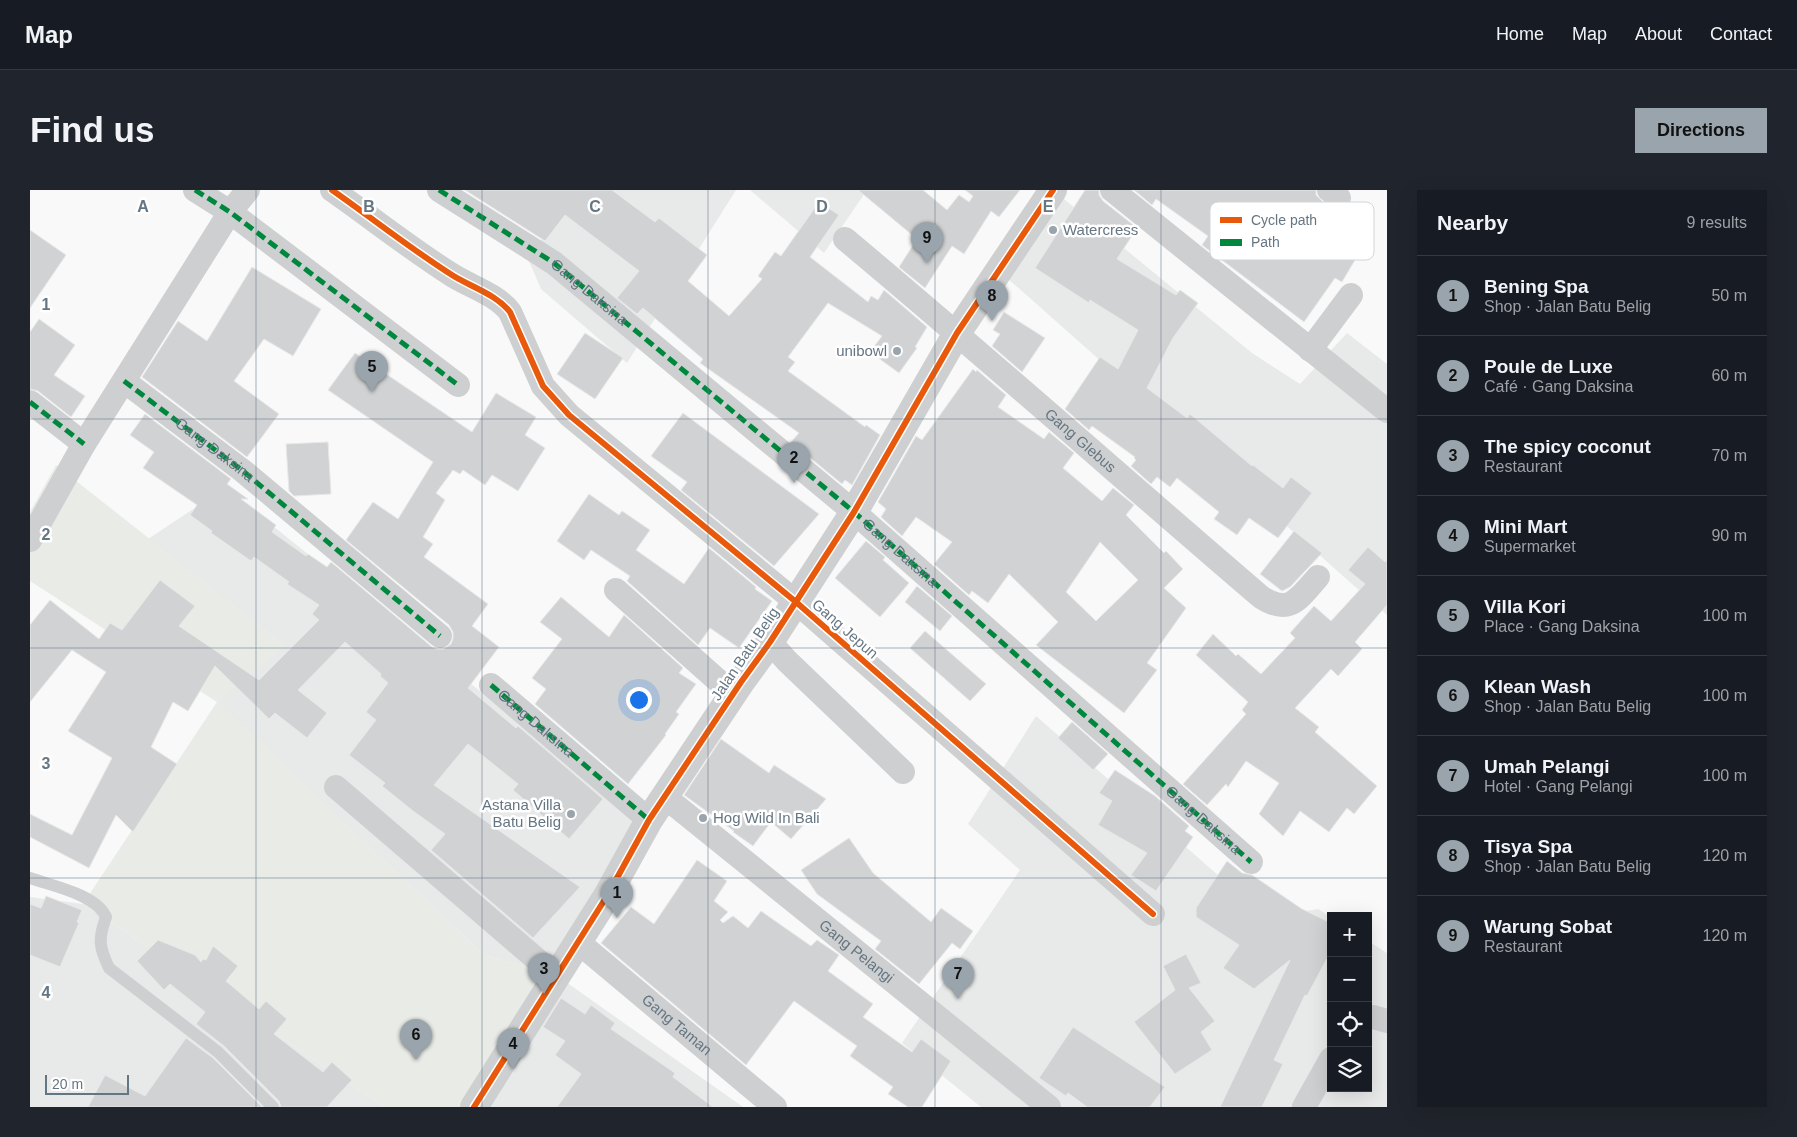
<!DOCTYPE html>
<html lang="en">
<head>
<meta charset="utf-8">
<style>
  :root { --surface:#171b24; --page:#20242c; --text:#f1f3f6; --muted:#9ea1a6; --line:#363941; --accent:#99a4ac }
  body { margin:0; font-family:Helvetica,sans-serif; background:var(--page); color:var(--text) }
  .controls { position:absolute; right:15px; bottom:15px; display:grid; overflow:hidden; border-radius:0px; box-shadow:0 5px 20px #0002 }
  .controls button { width:45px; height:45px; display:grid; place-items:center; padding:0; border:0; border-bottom:1px solid var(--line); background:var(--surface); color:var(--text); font:25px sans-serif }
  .scale { position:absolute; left:15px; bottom:12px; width:84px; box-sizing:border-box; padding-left:5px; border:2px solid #657683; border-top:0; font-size:14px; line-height:18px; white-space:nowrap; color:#657683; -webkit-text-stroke:4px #fff; paint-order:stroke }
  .you { position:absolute; left:608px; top:509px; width:18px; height:18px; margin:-12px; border:4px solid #fff; border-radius:50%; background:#1a73e8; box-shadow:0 0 0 8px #1a73e833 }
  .badge { display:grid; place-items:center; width:32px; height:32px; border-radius:50%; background:var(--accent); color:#111; font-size:16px; font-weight:700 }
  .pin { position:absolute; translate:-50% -41px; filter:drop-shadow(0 1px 2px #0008) }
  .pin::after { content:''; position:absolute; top:26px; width:18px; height:15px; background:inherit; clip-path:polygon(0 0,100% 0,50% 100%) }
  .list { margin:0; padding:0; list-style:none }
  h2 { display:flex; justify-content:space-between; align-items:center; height:65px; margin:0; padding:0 20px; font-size:21px }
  h2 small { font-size:16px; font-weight:400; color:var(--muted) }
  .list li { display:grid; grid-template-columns:32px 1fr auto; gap:15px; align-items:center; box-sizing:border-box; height:80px; padding:0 20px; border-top:1px solid var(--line) }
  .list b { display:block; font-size:19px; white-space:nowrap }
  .list p { margin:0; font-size:16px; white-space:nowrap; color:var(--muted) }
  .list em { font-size:16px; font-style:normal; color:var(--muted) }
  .icon { flex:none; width:28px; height:28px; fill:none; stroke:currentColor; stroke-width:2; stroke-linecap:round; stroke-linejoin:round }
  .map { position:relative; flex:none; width:1357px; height:917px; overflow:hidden; border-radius:0px }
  header { display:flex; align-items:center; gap:30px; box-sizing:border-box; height:70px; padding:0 25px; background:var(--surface); border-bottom:1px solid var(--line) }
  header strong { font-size:24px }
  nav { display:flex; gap:28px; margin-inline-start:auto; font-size:18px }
  .intro { display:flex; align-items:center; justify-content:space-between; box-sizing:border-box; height:120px; padding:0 30px }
  h1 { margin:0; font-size:35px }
  .button { padding:12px 22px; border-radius:0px; background:var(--accent); color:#111; font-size:18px; font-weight:700 }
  main { display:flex; gap:30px; padding:0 30px }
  aside { flex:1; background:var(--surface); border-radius:0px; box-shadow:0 5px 20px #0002 }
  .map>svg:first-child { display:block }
</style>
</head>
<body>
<header>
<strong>Map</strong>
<nav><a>Home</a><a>Map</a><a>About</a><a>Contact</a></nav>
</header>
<div class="intro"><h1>Find us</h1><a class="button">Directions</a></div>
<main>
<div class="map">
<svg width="1357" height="917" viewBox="0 0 1357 917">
  <rect width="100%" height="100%" fill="#f9f9f9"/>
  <g fill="#e8e9e9">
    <polygon points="540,0 706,0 597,173 511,99 499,71"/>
    <polygon points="720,0 837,0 794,63"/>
    <polygon points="1023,0 1222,163 1270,194 1317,143 1357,174 1357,425 967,79"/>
    <polygon points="195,298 618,635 526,785 713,917 430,917 526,785 454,765 187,512 254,455 118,349"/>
    <polygon points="1006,526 1237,728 1288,719 1301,727 1301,898 1338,898 1338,751 1357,763 1357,917 951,917 872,853 990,680 938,634"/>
    <polygon points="0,707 53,714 354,917 0,917"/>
  </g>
  <polygon fill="#e8ebe6" points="26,275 254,455 188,512 454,765 526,785 430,917 354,917 53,714 187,512 0,391 0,322"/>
  <g fill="#d0d2d3" stroke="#e8e8e8" fill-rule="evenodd">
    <polygon points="435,0 582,0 625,32 629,28 677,65 658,91 699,126 732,89 728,86 745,62 751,66 789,12 809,25 780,67 838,112 841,106 848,110 854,100 897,137 885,157 887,158 869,183 840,162 852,146 798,113 758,167 765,172 758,181 835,237 836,235 850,245 822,295 815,290 812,294 761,252 769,243 670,173 673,169 613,118 607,124 587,108 609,81 535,25 515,51"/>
    <polygon points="828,0 893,0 917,20 929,5 939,12 943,6 935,0 990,0 969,27 961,21 934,64 922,56 895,98 869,77 887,49"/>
    <polygon points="1055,0 1069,0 1069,5 1073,11 1107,38 1087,69 1146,105 1150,100 1168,113 1143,148 1117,198 1157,228 1160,224 1222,276 1223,275 1253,298 1261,287 1282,303 1248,348 1219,328 1207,345 1184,329 1189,322 1147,288 1140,297 1127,287 1121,294 1101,276 1106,270 1104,268 1105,267 1062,236 1059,240 1035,219 1070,167 1088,179 1108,140 1060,110 1059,113 1005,78"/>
    <polygon points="1104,0 1286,0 1286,5 1298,17 1294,22 1338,48 1312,92 1305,88 1274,132 1172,55 1178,46 1126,9 1122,15"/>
    <polygon points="0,40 36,65 0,118"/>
    <polygon points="222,77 291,119 263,166 234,149 204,191 249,224 217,267 112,187 148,131 177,151"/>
    <polygon points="974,122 1015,148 992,182 962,156 970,144 963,140"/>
    <polygon points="9,129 45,155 24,185 55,206 41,227 8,201 0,199 0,142"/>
    <polygon points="555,143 593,168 565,209 527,184"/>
    <polygon points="325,163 442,242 466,203 506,227 495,245 515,258 488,301 462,285 455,295 433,280 430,284 423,280 406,303 415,310 393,347 403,354 394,367 458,414 442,436 469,457 438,498 486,538 488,536 573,609 539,649 483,600 488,594 438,554 404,595 550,697 503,748 401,660 415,644 383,621 352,596 355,593 319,565 346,530 336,522 358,493 350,486 351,484 315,452 268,500 297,523 277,548 245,523 239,529 185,476 158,521 143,512 121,557 147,574 103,642 86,625 59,678 0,647 0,624 42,645 82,568 38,541 76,482 42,460 0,512 0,435 20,410 69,449 80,433 92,440 130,390 165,416 149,436 229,490 289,430 282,424 289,415 257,394 259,392 224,367 221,371 181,343 182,341 160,325 167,315 113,278 124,262 100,245 115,224 201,289 197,294 218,309 211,309 246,335 242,342 276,366 278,364 297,377 301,372 402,457 407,459 414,459 421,454 423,449 423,442 419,435 316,350 343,312 368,329 403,272 298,200"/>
    <path d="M943,179l3,3 1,-2 29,25 -8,12 46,32 5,-7 25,21 -11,15 39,33 11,-13 21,17 -8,10 38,38 2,-2 17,18 -19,19 22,20 -39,55 10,7 -33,43 -88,-68 22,-23 -49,-48 -21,29 -16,-12 -3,4 -35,-31 18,-22 -36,-25 -14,19 -21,-19 5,-8 -8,-7 38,-66 6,4zM1070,352l38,38 -42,41 -30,-29z"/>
    <polygon points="653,223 789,324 744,376 651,300 657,292 621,266"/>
    <polygon points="298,252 301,304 264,306 259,301 256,254"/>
    <polygon points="559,304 589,325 592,321 620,340 606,360 654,394 679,358 726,397 725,399 742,411 709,458 680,438 668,455 597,391 600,386 561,360 554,370 527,351"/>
    <polygon points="1264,341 1292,363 1260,397 1252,401 1230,384"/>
    <polygon points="836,351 855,367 853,370 879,393 850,427 805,388"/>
    <polygon points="1338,357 1355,372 1357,370 1357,415 1325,452 1332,459 1308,486 1301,479 1265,518 1289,537 1285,542 1347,596 1324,624 1317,618 1299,642 1270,621 1253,646 1229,624 1249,593 1216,571 1198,597 1196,594 1177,615 1153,594 1216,524 1212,520 1218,512 1166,465 1183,444 1206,466 1208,464 1231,484 1265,448 1260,443 1284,416 1301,431 1335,394 1318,380"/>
    <polygon points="887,396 922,426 910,441 875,412"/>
    <polygon points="531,407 579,447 594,425 653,478 649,483 666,494 646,522 649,524 635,544 636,545 598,594 505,514 516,499 502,488 532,449 510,432"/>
    <polygon points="895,441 956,494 940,511 880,458"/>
    <polygon points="1042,532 1078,564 1063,580 1028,548"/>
    <polygon points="691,549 739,583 744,575 796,609 761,649 741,632 723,656 703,642 704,641 654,605"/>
    <polygon points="1085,580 1125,606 1159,636 1155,641 1163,647 1126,701 1101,685 1117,663 1068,635 1082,611 1069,603"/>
    <polygon points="819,648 843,683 901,732 911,718 943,741 930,759 922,753 889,794 845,759 851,751 787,704 771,680"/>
    <polygon points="667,670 697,691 684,711 698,722 690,730 693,733 703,726 718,738 731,721 781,756 787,750 809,765 798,781 843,814 833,827 882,862 891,849 921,871 892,917 878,917 858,904 863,897 820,866 827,856 764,811 716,875 571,753 601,717 624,734"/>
    <polygon points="1197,671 1212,683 1222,685 1272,719 1301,733 1301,761 1277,806 1275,805 1244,870 1253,874 1232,917 1190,917 1260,770 1224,799 1193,778 1209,755 1166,727 1166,718"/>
    <polygon points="16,706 52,720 47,732 49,733 30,777 0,765 0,714 11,718"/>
    <polygon points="128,750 165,765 171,772 173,769 176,770 183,756 208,776 196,791 229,819 236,811 257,829 244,844 293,882 302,872 322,890 297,917 251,917 249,911 194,856 166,834 175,822 140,794 134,800 107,771"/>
    <polygon points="1156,764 1171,793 1159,798 1185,831 1171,842 1182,860 1145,884 1104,832 1145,800 1133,776"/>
    <polygon points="531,808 555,824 561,815 585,833 581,839 645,883 643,887 683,917 527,917 551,884 525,865 535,851 513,837"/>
    <polygon points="1043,837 1135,897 1120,917 1057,917 1038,903 1036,906 1009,888"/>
    <polygon points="156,848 183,868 232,917 58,917 75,885 115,906"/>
  </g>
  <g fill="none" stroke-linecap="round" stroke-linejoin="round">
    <path stroke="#cecfd0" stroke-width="12" d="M0,688c22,8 66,16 76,39 -8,22 -7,30 3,51l109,84 55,55"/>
    <g stroke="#cecfd0" stroke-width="24">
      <polyline points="165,0 200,22 428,195"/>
      <path d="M302,0c40,28 79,59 120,85 19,12 44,19 58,37l33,74 26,29 227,187 357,312"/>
      <polyline points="409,0 524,73 824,322 1221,672"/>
      <polyline points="1082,0 1357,221"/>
      <polyline points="1299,0 1309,8"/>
      <path id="s1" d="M815,49c140,117 277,239 416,358 29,19 38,1 57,-20"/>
      <polyline points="1280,160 1321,105"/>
      <polyline points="94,191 213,281 410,446"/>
      <polyline points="0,212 54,254"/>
      <polyline points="0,350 54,254 200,22 218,0"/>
      <polyline points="586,400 703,504"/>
      <polyline points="740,452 757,471 873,582"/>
      <path id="s2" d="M461,495l158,135"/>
      <polyline points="306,597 526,786"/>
      <path id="s3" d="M635,607l384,310"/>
      <path id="s4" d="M548,752l197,165"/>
      <polyline points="1338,828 1343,827 1357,831"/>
      <polyline points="1274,917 1301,869"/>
    </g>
    <polyline stroke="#cecfd0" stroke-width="28" points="444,917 577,706 619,630 711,492 740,452 824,322 927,143 1023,0"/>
    <g stroke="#00873e" stroke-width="5" stroke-dasharray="10 5" stroke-linecap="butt">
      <polyline points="165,0 200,22 428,195"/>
      <path id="s5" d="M409,0l115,73 300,249 397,350"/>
      <path id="s6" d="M94,191l119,90 197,165"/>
      <polyline points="0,212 54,254"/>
      <polyline points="461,495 619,630"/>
    </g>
    <defs>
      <g id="cycleway">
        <path d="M302,0c40,28 79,59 120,85 19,12 44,19 58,37l33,74 26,29 227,187 357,312"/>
        <polyline points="444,917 577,706 619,630 711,492 740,452 824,322 927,143 1023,0"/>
      </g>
    </defs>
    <use href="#cycleway" stroke="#fff" stroke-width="9"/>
    <use href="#cycleway" stroke="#e8590c" stroke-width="6"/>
  </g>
  <path fill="none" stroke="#657683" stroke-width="1" stroke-opacity="0.55" d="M226,0v917M452,0v917M678,0v917M905,0v917M1131,0v917M0,229h1357M0,458h1357M0,688h1357"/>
  <g fill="#99a4ac" stroke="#fff" stroke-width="2">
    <circle cx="1023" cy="40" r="5"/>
    <circle cx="867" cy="161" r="5"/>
    <circle cx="541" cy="624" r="5"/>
    <circle cx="673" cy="628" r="5"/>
  </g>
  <g text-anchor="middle" stroke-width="5" stroke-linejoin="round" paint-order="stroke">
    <g font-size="15" fill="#657683" stroke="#fff" text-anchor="start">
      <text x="1033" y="45">Watercress</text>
      <text x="857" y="166" text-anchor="end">unibowl</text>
      <text x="531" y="620" text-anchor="end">Astana Villa<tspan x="531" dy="17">Batu Belig</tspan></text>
      <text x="683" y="633">Hog Wild In Bali</text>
    </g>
    <g font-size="15" fill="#657683" stroke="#fff">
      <text dy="5" stroke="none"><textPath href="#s5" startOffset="182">Gang Daksina</textPath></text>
      <text dy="5" stroke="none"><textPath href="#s1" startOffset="310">Gang Glebus</textPath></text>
      <text dy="5" stroke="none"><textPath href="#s6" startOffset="114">Gang Daksina</textPath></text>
      <text dy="5" stroke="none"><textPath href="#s5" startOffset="588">Gang Daksina</textPath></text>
      <text transform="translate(815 439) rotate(41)" y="5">Gang Jepun</text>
      <text transform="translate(715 464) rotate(-56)" y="5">Jalan Batu Belig</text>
      <text dy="5" stroke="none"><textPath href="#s2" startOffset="59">Gang Daksina</textPath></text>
      <text dy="5" stroke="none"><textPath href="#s5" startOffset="992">Gang Daksina</textPath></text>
      <text dy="5" stroke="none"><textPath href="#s3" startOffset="246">Gang Pelangi</textPath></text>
      <text dy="5" stroke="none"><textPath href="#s4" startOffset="129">Gang Taman</textPath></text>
    </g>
  </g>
  <rect x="1180" y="12" width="164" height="58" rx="8" fill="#fff" stroke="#d1d6da" stroke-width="1"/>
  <rect x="1190" y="27" width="22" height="6" fill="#e8590c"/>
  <rect x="1190" y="49" width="22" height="7" fill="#00873e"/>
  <g font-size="14" fill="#657683">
    <text x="1221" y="35">Cycle path</text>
    <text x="1221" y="57">Path</text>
  </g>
  <g font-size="16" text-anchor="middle" font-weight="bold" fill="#657683" stroke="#fff" stroke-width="5" stroke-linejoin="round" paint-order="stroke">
    <text x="113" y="22">A</text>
    <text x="339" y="22">B</text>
    <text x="565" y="22">C</text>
    <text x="792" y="22">D</text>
    <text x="1018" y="22">E</text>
    <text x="16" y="120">1</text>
    <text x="16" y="350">2</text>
    <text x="16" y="579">3</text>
    <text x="16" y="808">4</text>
  </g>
</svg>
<div class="controls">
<button>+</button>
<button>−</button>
<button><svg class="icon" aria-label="locate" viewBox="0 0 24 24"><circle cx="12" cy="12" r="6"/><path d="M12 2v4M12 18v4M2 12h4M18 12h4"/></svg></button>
<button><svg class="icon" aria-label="layers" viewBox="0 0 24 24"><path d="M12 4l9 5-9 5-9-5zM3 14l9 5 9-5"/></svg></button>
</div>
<div class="scale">20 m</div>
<div class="you"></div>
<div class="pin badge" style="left:587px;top:728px">1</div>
<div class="pin badge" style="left:764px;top:293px">2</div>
<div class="pin badge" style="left:514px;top:804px">3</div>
<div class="pin badge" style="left:483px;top:879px">4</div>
<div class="pin badge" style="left:342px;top:202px">5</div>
<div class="pin badge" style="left:386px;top:870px">6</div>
<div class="pin badge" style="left:928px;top:809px">7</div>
<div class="pin badge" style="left:962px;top:131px">8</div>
<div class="pin badge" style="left:897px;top:73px">9</div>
</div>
<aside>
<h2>Nearby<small>9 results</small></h2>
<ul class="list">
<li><span class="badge">1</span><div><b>Bening Spa</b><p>Shop · Jalan Batu Belig</p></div><em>50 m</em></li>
<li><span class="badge">2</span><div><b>Poule de Luxe</b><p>Café · Gang Daksina</p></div><em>60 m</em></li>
<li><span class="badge">3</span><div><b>The spicy coconut</b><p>Restaurant</p></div><em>70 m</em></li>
<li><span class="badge">4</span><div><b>Mini Mart</b><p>Supermarket</p></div><em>90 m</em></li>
<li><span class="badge">5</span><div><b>Villa Kori</b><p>Place · Gang Daksina</p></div><em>100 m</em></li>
<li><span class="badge">6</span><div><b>Klean Wash</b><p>Shop · Jalan Batu Belig</p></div><em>100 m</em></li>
<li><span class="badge">7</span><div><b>Umah Pelangi</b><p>Hotel · Gang Pelangi</p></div><em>100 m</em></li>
<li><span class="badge">8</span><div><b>Tisya Spa</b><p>Shop · Jalan Batu Belig</p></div><em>120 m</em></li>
<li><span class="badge">9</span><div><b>Warung Sobat</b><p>Restaurant</p></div><em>120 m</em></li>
</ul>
</aside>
</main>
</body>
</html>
